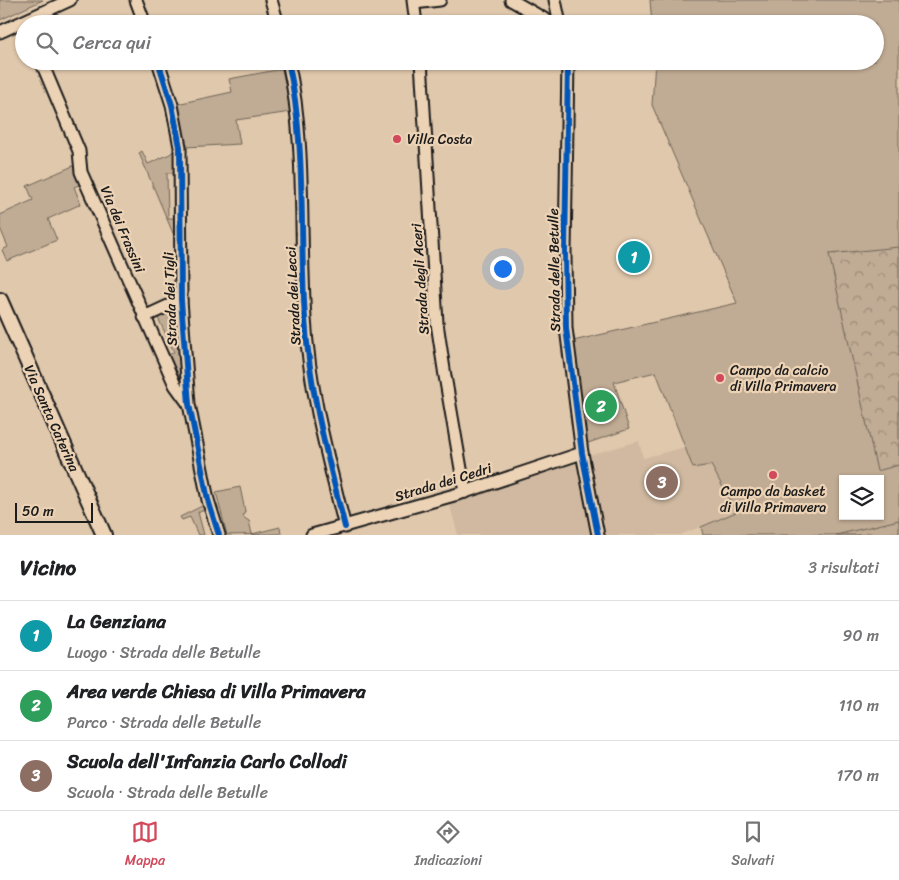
<!DOCTYPE html>
<html lang="it">
<head>
<meta charset="utf-8">
<style>
  :root { --surface:#fff; --page:#f2f2f2; --text:#202124; --muted:#757577; --line:#e0e0e0; --accent:#d1495b }
  body { margin:0; font-family:Sriracha,sans-serif; background:var(--page); color:var(--text) }
  .controls { position:absolute; right:15px; bottom:15px; display:grid; overflow:hidden; border-radius:0px; box-shadow:0 1px 4px #0004 }
  .controls button { width:45px; height:45px; display:grid; place-items:center; padding:0; border:0; border-bottom:1px solid var(--line); background:var(--surface); color:var(--text); font:25px sans-serif }
  .scale { position:absolute; left:15px; bottom:12px; width:78px; box-sizing:border-box; padding-left:5px; border:2px solid #1c1c1c; border-top:0; font-size:14px; line-height:18px; white-space:nowrap; color:#1c1c1c; -webkit-text-stroke:4px #edd3b5; paint-order:stroke }
  .you { position:absolute; left:502px; top:268px; width:18px; height:18px; margin:-12px; border:4px solid #fff; border-radius:50%; background:#1a73e8; box-shadow:0 0 0 8px #1a73e833 }
  .badge { display:grid; place-items:center; width:32px; height:32px; border-radius:50%; background:var(--accent); color:#fff; font-size:16px; font-weight:700 }
  .pin { position:absolute; translate:-50% -50%; border:2px solid #fff; box-shadow:0 1px 5px #0006 }
  .list { margin:0; padding:0; list-style:none }
  h2 { display:flex; justify-content:space-between; align-items:center; height:65px; margin:0; padding:0 20px; font-size:21px }
  h2 small { font-size:16px; font-weight:400; color:var(--muted) }
  .list li { display:grid; grid-template-columns:32px 1fr auto; gap:15px; align-items:center; box-sizing:border-box; height:70px; padding:0 20px; border-top:1px solid var(--line) }
  .list b { display:block; font-size:19px; white-space:nowrap }
  .list p { margin:0; font-size:16px; white-space:nowrap; color:var(--muted) }
  .list em { font-size:16px; font-style:normal; color:var(--muted) }
  .icon { flex:none; width:28px; height:28px; fill:none; stroke:currentColor; stroke-width:2; stroke-linecap:round; stroke-linejoin:round }
  .map { position:relative; flex:none; width:899px; height:535px; overflow:hidden }
  .search { position:absolute; background:var(--surface); box-shadow:0 1px 4px #0004; left:15px; right:15px; top:15px; height:55px; display:flex; align-items:center; gap:12px; box-sizing:border-box; padding:0 18px; border-radius:28px; color:var(--muted); font-size:19px }
  .sheet { height:275px; background:var(--surface) }
  nav { display:flex; justify-content:space-around; align-items:center; box-sizing:border-box; height:70px; border-top:1px solid var(--line); background:var(--surface); font-size:14px; color:var(--muted) }
  nav a { display:grid; justify-items:center; gap:2px }
  nav .on { color:var(--accent) }
  .map>svg:first-child { display:block }
</style>
</head>
<body>
<div class="map">
<svg width="899" height="535" viewBox="0 0 899 535">
  <defs>
    <pattern id="forest-crowns" width="20" height="18" patternUnits="userSpaceOnUse" patternTransform="scale(1.25)"><rect width="20" height="18" fill="#c0ab94"/><path d="M2 6a3 3 0 1 1 6 0M12 15a3 3 0 1 1 6 0" fill="none" stroke="#9b8a78"/></pattern>
  </defs>
  <rect width="100%" height="100%" fill="#e0c8ac"/>
  <filter id="ink" filterUnits="userSpaceOnUse"><feTurbulence type="fractalNoise" baseFrequency=".02" numOctaves="2"/><feDisplacementMap in="SourceGraphic" scale="10" xChannelSelector="R" yChannelSelector="G"/><feConvolveMatrix kernelMatrix="1 2 1 2 8 2 1 2 1" color-interpolation-filters="sRGB"/></filter>
  <g filter="url(#ink)">
    <g fill="#d0b9a0">
      <polygon points="639,441 643,458 685,447 693,468 711,465 736,512 680,535 604,535 590,455"/>
      <polygon points="577,459 593,535 458,535 449,502"/>
    </g>
    <g fill="#c0ab94" stroke="#6e6458" fill-rule="evenodd">
      <polygon points="0,0 43,0 0,20"/>
      <path d="M650,0h249v535h-196l-2,-8 35,-15 -25,-47 -18,3 -37,-96 -42,10 15,47 -44,15 -12,-103 164,-38 -85,-198 3,-44h220v-37h-223zM843,479h37v37h-37z"/>
      <polygon points="282,69 291,112 236,120 240,144 186,147 177,104 232,92 229,79"/>
      <polygon points="174,150 174,173 167,173 168,218 175,218 175,238 139,153 142,151 148,164 170,154"/>
      <polygon points="73,166 81,184 74,187 81,204 48,219 57,240 7,261 2,250 8,247 0,228 0,215 33,200 27,186"/>
      <polygon points="177,306 178,314 170,314 171,344 179,345 182,379 180,380 178,380 167,356 174,352 158,318 151,321 149,317"/>
      <polygon points="240,487 245,511 243,517 249,521 252,534 280,527 281,534 227,535 216,492"/>
      <polygon points="206,504 207,510 198,512 204,535 198,535 190,517 182,520 180,517"/>
    </g>
    <g fill="url(#forest-crowns)" stroke="#6e6458">
      <polygon points="899,247 899,465 877,471 829,254"/>
      <polygon points="899,520 899,535 836,535"/>
    </g>
    <g fill="none" stroke-linecap="round" stroke-linejoin="round">
      <defs>
        <g id="minor">
          <polyline points="136,0 145,24"/>
          <polyline points="271,0 278,24"/>
          <polyline points="413,0 416,24"/>
          <polyline points="511,0 553,24"/>
          <polyline points="555,0 560,24"/>
          <polyline points="414,3 440,0"/>
          <polyline points="0,32 70,0"/>
          <polyline points="41,61 79,151 81,172 175,385 188,403"/>
          <polyline points="158,61 172,105 180,147 181,300 189,404 208,500 219,535"/>
          <path d="M288,61c19,85 11,172 17,257 4,71 23,141 40,209"/>
          <polyline points="421,61 437,323 445,376 465,492"/>
          <polyline points="568,61 565,252 566,328 582,453 598,535"/>
          <polyline points="144,317 181,300"/>
          <polyline points="312,535 465,492 582,453"/>
        </g>
        <polyline id="tertiary" points="0,300 104,535"/>
      </defs>
      <use href="#minor" stroke="#1c1c1c" stroke-width="15"/>
      <use href="#tertiary" stroke="#1c1c1c" stroke-width="18"/>
      <use href="#minor" stroke="#edd3b5" stroke-width="11"/>
      <use href="#tertiary" stroke="#edd3b5" stroke-width="14"/>
      <defs>
        <g id="cycleway">
          <polyline points="158,61 172,105 180,147 181,300 189,404 208,500 219,535"/>
          <path d="M288,61c19,85 11,172 17,257 4,71 23,141 40,209"/>
          <polyline points="568,61 565,252 566,328 582,453 598,535"/>
        </g>
      </defs>
      <use href="#cycleway" stroke="#edd3b5" stroke-width="9"/>
      <use href="#cycleway" stroke="#0057b8" stroke-width="6"/>
    </g>
  </g>
  <g fill="#d1495b" stroke="#edd3b5" stroke-width="2">
    <circle cx="397" cy="139" r="5"/>
    <circle cx="720" cy="378" r="5"/>
    <circle cx="773" cy="475" r="5"/>
  </g>
  <g text-anchor="middle" stroke-width="4.5" stroke-linejoin="round" paint-order="stroke">
    <g font-size="14" fill="#1c1c1c" stroke="#edd3b5" text-anchor="start">
      <text x="407" y="144">Villa Costa</text>
      <text x="730" y="375">Campo da calcio<tspan x="730" dy="16">di Villa Primavera</tspan></text>
      <text x="773" y="496" text-anchor="middle">Campo da basket<tspan x="773" dy="16">di Villa Primavera</tspan></text>
    </g>
    <g font-size="14" fill="#1c1c1c" stroke="#edd3b5">
      <text transform="translate(123 229) rotate(67)" y="5">Via dei Frassini</text>
      <text transform="translate(554 270) rotate(-91)" y="5">Strada delle Betulle</text>
      <text transform="translate(420 279) rotate(-94)" y="5">Strada degli Aceri</text>
      <text transform="translate(293 296) rotate(-93)" y="5">Strada dei Lecci</text>
      <text transform="translate(170 299) rotate(-92)" y="5">Strada dei Tigli</text>
      <text transform="translate(52 418) rotate(66)" y="5">Via Santa Caterina</text>
      <text transform="translate(443 482) rotate(-17)" y="5">Strada dei Cedri</text>
    </g>
  </g>
</svg>
<div class="controls">
<button><svg class="icon" aria-label="layers" viewBox="0 0 24 24"><path d="M12 4l9 5-9 5-9-5zM3 14l9 5 9-5"/></svg></button>
</div>
<div class="scale">50 m</div>
<div class="you"></div>
<div class="pin badge" style="left:634px;top:257px;background:#0f9aa8">1</div>
<div class="pin badge" style="left:601px;top:406px;background:#2e9e5b">2</div>
<div class="pin badge" style="left:662px;top:482px;background:#8d6e63">3</div>
<div class="search"><svg class="icon" aria-label="search" viewBox="0 0 24 24"><circle cx="10" cy="10" r="6"/><path d="M15 15l6 6"/></svg>Cerca qui</div>
</div>
<section class="sheet">
<h2>Vicino<small>3 risultati</small></h2>
<ul class="list">
<li><span class="badge" style="background:#0f9aa8">1</span><div><b>La Genziana</b><p>Luogo · Strada delle Betulle</p></div><em>90 m</em></li>
<li><span class="badge" style="background:#2e9e5b">2</span><div><b>Area verde Chiesa di Villa Primavera</b><p>Parco · Strada delle Betulle</p></div><em>110 m</em></li>
<li><span class="badge" style="background:#8d6e63">3</span><div><b>Scuola dell'Infanzia Carlo Collodi</b><p>Scuola · Strada delle Betulle</p></div><em>170 m</em></li>
</ul>
</section>
<nav>
<a class="on"><svg class="icon" aria-label="map" viewBox="0 0 24 24"><path d="M3 6l6-2 6 2 6-2v14l-6 2-6-2-6 2zM9 4v14M15 6v14"/></svg>Mappa</a>
<a><svg class="icon" aria-label="directions" viewBox="0 0 24 24"><path d="M12 3l9 9-9 9-9-9zM9 14v-3h6M13 9l2 2-2 2"/></svg>Indicazioni</a>
<a><svg class="icon" aria-label="saved" viewBox="0 0 24 24"><path d="M7 4h10v16l-5-4-5 4z"/></svg>Salvati</a>
</nav>
</body>
</html>
